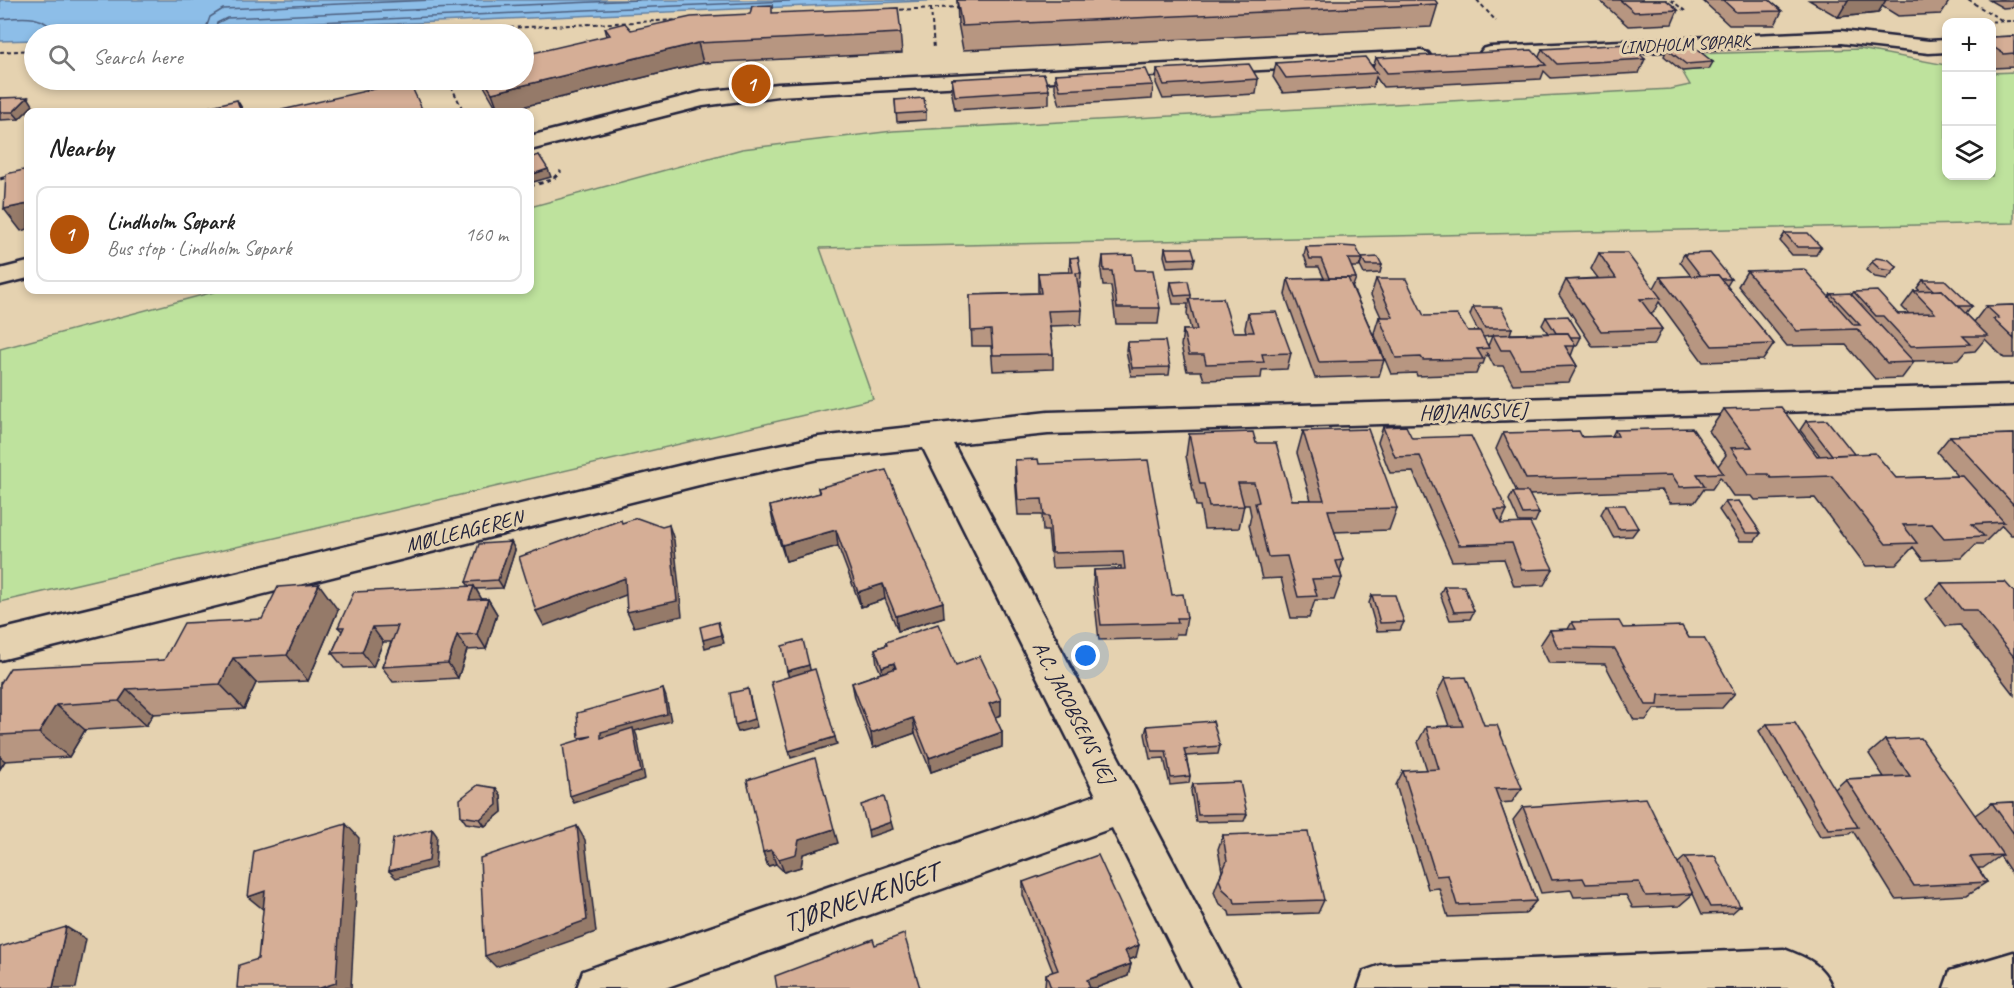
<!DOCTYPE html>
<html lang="en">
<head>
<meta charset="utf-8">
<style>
  :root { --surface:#fff; --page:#f6f6f6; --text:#222; --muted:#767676; --line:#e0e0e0; --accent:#b45309 }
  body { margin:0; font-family:Caveat,sans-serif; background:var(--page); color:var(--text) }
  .controls { position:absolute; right:18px; top:18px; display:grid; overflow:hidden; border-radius:12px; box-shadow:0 3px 9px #0003 }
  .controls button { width:54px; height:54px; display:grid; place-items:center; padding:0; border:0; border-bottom:2px solid var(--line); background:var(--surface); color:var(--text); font:30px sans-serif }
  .you { position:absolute; left:1086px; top:656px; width:21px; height:21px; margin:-15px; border:4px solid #fff; border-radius:50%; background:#1a73e8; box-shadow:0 0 0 9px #1a73e833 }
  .badge { display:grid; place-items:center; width:39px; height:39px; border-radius:50%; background:var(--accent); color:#fff; font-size:20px; font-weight:700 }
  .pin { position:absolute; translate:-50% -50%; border:3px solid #fff; box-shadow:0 2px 6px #0006 }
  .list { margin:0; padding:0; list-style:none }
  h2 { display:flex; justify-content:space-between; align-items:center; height:78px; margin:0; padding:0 24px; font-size:26px }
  h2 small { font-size:20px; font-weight:400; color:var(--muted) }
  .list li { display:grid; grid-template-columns:39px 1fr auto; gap:18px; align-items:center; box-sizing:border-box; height:96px; margin:0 12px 12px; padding:0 12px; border:2px solid var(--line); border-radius:12px }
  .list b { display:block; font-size:22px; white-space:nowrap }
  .list p { margin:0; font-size:20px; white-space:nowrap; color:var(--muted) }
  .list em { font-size:20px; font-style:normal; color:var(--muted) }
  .icon { flex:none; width:33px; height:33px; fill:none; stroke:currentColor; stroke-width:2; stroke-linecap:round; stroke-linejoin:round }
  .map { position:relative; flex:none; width:2014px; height:988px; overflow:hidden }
  .search { position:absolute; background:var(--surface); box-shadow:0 3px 9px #0003; left:24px; top:24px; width:510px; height:66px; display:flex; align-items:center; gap:15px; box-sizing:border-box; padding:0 21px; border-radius:33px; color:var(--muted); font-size:22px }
  .panel { position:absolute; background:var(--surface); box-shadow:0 3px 9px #0003; left:24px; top:108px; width:510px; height:186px; border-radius:12px }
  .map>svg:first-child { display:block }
</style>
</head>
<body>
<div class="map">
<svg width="2014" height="988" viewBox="0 0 2014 988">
  <rect width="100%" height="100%" fill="#e5d2b0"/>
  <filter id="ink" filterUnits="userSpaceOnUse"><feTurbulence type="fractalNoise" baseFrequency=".0167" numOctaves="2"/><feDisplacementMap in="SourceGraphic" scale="12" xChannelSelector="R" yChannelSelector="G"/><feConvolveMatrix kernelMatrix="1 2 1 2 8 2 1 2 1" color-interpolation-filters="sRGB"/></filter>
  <g filter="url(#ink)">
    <polygon fill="#bee29d" stroke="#70826c" stroke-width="1.5" points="1860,49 1946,65 1946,176 1992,176 1992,73 2014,72 2014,223 820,248 873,399 0,602 0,349 221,290 530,290 530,207 742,149 893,131 1671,89 1690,85 1682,71 1709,69 1691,54"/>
    <polygon fill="#8dbee8" stroke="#6280a3" stroke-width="1.5" points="0,0 947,0 159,34 34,34 34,40 0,41"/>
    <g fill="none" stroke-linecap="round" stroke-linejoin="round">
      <g stroke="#4d6080" stroke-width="1.5">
        <path d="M0,19c22,-2 43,-6 56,15"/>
        <polyline points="204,34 210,17 223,9 433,0"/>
        <polyline points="213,34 217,23 227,18 639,0"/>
        <polyline points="221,34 222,28 228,26 810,0"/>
      </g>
      <defs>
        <g id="street">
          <polygon points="1841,31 1929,41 1946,40 1946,52 1929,53 1841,43 1490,59 1483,57 1480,53 1483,49 1490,47"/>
          <polygon points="1421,51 1428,53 1431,57 1428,61 778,96 703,106 530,150 530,136 702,92 778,84"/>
          <polygon points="28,262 28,278 0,285 0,269"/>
          <polygon points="2014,385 2014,405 1048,434 953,444 1240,988 1192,988 1112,828 665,988 577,988 583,971 600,965 1096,795 923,448 819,459 699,485 0,660 0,630 699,461 819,437 1048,412"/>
          <path d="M1784,949c23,9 39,15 48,39h-474l6,-17 17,-6z"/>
          <polygon points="2014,952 2014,988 1944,988 1950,971"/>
        </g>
      </defs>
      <use href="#street" stroke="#22223b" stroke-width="5"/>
      <g stroke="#22223b" stroke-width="2" stroke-dasharray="4 3" stroke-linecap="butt">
        <polyline points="1477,0 1496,21"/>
        <polyline points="1671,0 1685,11"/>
        <polyline points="1968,0 2003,21"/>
        <polyline points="931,8 934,49"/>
        <polyline points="893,10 961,7"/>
        <polyline points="1978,22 2014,21"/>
        <polyline points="377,34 679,20"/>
        <polyline points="0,52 34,50"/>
        <polyline points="448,80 464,112"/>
        <polyline points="408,85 430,80"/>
      </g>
      <g stroke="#22223b" stroke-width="3" stroke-dasharray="4.5 4" stroke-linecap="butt">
        <polyline points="0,179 10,176"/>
        <polyline points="530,186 552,180 561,171"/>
      </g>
      <use href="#street" fill="#e5d2b0" fill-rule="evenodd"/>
    </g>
    <g fill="#b79681" stroke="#22223b" stroke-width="1.5" fill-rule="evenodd">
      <polygon points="957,0 1438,4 1431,27 963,50 958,23"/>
      <polygon points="1599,0 1666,0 1678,10 1672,24 1628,26"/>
      <polygon points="1702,0 1769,0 1782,11 1775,25 1729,25"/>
      <polygon points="1809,0 1950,0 1941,14 1898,16 1882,6 1878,13 1838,17"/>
      <polygon points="1989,0 2014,0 2014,7 2003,8"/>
      <polygon points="898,8 902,53 703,63 501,112 499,112 484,86 481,80 484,80 607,36 605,28 631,30"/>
      <polygon points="2014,36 2014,67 1994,68 1992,66 1992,37"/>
      <polygon points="1542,49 1645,59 1639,73 1551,78 1544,71 1541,79 1383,87 1376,77 1373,87 1283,93 1273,77 1276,63 1373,68 1376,58 1539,57"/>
      <polygon points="1667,49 1713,62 1709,69 1682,71 1664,56"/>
      <polygon points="1157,69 1258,79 1256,94 1163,99 1156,83"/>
      <polygon points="1055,74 1153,85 1152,99 1060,105 1055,88"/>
      <polygon points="952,79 1049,90 1049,104 955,110 952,94"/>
      <polygon points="0,98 33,105 19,119 0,120"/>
      <polygon points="895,100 926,112 926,120 897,122"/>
      <polygon points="1785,233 1821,247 1816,255 1792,255 1780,241"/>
      <polygon points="1306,247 1362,259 1359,267 1351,267 1356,278 1353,286 1352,286 1384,360 1379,376 1315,378 1285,295 1288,279 1324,278 1319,267 1308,267 1304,255"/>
      <polygon points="1165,248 1195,258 1193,266 1167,267 1164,256"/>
      <polygon points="1599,253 1654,288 1660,277 1691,276 1680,262 1684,254 1731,279 1727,286 1774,344 1763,360 1703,362 1659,302 1653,313 1651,314 1662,329 1654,345 1593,347 1559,295 1566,280 1598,278 1591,269"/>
      <polygon points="1103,256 1135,270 1160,308 1158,324 1116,324 1111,286 1103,286 1101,271"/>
      <polygon points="1070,258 1081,273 1080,288 1078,288 1082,310 1081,325 1050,326 1053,354 1053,369 993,371 991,346 972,346 970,295 1038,293 1038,273 1069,272"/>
      <polygon points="1362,258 1382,265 1380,273 1364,274 1360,266"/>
      <polygon points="1872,262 1897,267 1887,279 1875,277 1866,270"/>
      <polygon points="1747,271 1829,297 1831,294 1852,294 1854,292 1898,314 1909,314 1902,307 1914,291 1920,291 1917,288 1923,280 1972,306 1966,314 1974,322 1986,306 2014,305 2014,358 2004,358 1985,339 1975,351 1965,352 1958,360 1914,361 1914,362 1902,378 1875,379 1846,345 1787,346 1738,286"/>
      <path d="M1376,279l48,37 44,15h10l-8,-16 3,-8 39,21 -2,6 38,-1 -6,-8 4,-8 35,20 -4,8h-2l-4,11 6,10 -8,16 -56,2 -10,-18h-9l-7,-13 -4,11h-3l-4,10 -59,2 -1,-3 -25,1 -17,-41 5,-16h2l-10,-22zM1492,336l-4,10 -5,-9z"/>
      <polygon points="1171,282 1191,295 1191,299 1233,332 1246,332 1245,328 1248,313 1291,353 1287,369 1262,370 1261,378 1204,380 1201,371 1187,371 1181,346 1183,330 1191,330 1187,314 1188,304 1173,304 1170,290"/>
      <polygon points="1127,342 1170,367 1169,375 1131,376 1126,350"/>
      <polygon points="1724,409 1817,456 1820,456 1800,430 1806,421 1854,454 1896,478 1958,476 1937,452 1950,436 2014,434 2014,535 2011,535 2002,525 1983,544 1976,544 1962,558 1923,560 1913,547 1896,565 1866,566 1815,498 1755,500 1752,496 1733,496 1720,477 1712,489 1704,489 1695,502 1670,503 1662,490 1529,495 1539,513 1535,522 1519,522 1509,500 1513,492 1517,492 1496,449 1503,433 1582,437 1612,436 1615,430 1718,466 1726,455 1709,431"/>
      <polygon points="1383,427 1412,438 1507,510 1501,523 1501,524 1553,569 1544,585 1514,586 1504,559 1452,561 1413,472 1390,473 1378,442"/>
      <polygon points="1303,431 1397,508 1389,530 1334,532 1343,560 1340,571 1342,578 1334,600 1315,600 1309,618 1291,618 1281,578 1262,579 1249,525 1251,515 1249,505 1244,505 1239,528 1204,529 1200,506 1196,506 1186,456 1189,434 1256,443 1292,500 1311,500 1297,453"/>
      <polygon points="1015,460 1039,464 1172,595 1187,618 1184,634 1176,634 1175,638 1099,640 1093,586 1094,570 1121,569 1121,566 1052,568 1048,531 1043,531 1042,515 1018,515 1015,475"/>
      <polygon points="818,488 944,617 898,631 885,599 861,607 838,546 786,561 773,522 770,506 819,493"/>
      <polygon points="1725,502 1761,533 1755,541 1740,541 1719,510"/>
      <polygon points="1606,505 1638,528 1632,536 1613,537 1601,514"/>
      <polygon points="511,542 515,550 503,588 476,589 481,599 488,599 497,614 486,649 467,650 458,678 393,682 382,667 391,642 383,642 373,667 344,668 332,653 342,631 338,627 469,586 466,582"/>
      <polygon points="1941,583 2014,592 2014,695 1960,625 1946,626 1926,599"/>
      <polygon points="1444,586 1474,611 1470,619 1450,620 1440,594"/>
      <polygon points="1372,595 1404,622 1400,630 1377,631 1369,603"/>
      <polygon points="338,610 308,681 256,683 244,709 153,714 146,726 85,730 69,757 5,761 0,769 0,683 164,660 262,619"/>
      <polygon points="1572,622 1623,628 1689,638 1735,693 1722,708 1654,709 1646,720 1634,720 1605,664 1549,663 1540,645 1550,630 1568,629"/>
      <polygon points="886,642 956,665 1001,700 1001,715 995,717 1002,732 1002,747 931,772 915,733 873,748 855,698 852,683 881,673 877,664 875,649 886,645"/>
      <polygon points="1445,678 1484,725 1522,788 1512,802 1500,803 1536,901 1525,914 1448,917 1439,888 1428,889 1396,785 1403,771 1427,770 1418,742 1426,727 1449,726 1437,693"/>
      <polygon points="1767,724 1835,789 1846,779 1884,777 1869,754 1885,740 1975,815 1992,803 2014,802 2014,877 2000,856 1983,868 1978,868 1987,882 1967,895 1895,899 1853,831 1849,834 1820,836 1759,731"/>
      <polygon points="1147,726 1220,746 1218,754 1186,756 1190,776 1189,783 1170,785 1164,758 1150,759 1145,734"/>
      <polygon points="1193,784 1247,814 1244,821 1196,822 1191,791"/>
      <polygon points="496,788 501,795 502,812 485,826 466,823 461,816"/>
      <polygon points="1523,807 1678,863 1685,857 1740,906 1732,913 1702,914 1693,894 1679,906 1633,908 1626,895 1574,897 1571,890 1541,893 1513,820"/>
      <polygon points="1223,835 1324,900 1318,913 1230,916 1229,912 1218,902 1214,892 1222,871 1218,849"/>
      <polygon points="838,843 803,854 801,867 784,872 776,864 768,866 763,852"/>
      <polygon points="1023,882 1136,957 1129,960 1131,964 1128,976 1096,988 1046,988 1045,986 1046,974 1053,972 1023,895"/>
    </g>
    <g fill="#957a69" stroke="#22223b" stroke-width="1.5">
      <polygon points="1848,0 1886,0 1878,13 1838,17"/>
      <polygon points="698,43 703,63 501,112 499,112 492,93"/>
      <polygon points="28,97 33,105 19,119 13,112"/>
      <polygon points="237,100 242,108 243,112 241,112"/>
      <polygon points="422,109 424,112 409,112"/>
      <polygon points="548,169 551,177 530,183 530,175"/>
      <polygon points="28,204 28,229 21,231 4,209"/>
      <polygon points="669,525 674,540 682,616 634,627 627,612"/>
      <polygon points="836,530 838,546 786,561 782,545"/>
      <polygon points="511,542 515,550 503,588 498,580"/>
      <polygon points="625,578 631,593 544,626 536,611"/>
      <polygon points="319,584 338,610 308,681 287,655"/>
      <polygon points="883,584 885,599 861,607 858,592"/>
      <polygon points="474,586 483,601 469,600"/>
      <polygon points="488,599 497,614 486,649 477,634"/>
      <polygon points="943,602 944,617 898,631 896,616"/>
      <polygon points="718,622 724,643 705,648 703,640"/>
      <polygon points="372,627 383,642 373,667 362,652"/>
      <polygon points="457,635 467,650 458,678 448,663"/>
      <polygon points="233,658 256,683 244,709 220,684"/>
      <polygon points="894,663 896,678 884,681 882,667"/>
      <polygon points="809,665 811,673 789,678 787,671"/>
      <polygon points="127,689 153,714 146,726 119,701"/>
      <polygon points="663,689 666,697 671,721 635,731 637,736 645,779 574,803 570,796 601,732"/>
      <polygon points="748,689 757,727 738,732 735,725"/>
      <polygon points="1001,700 1001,715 989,719 989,704"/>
      <polygon points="56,705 85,730 69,757 39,733"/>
      <polygon points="913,718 915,733 873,748 871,733"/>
      <polygon points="1002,732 1002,747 931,772 929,758"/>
      <polygon points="835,737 837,744 791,758 789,751"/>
      <polygon points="0,757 5,761 0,769"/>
      <polygon points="496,788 501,795 502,812 485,826 480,819"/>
      <polygon points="891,822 893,829 869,837 868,830"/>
      <polygon points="346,824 359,838 351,988 320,988"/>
      <polygon points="577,826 585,840 596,932 496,967 485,956"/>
      <polygon points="432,829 437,836 435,868 396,878 389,871"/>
      <polygon points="834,829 838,843 803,854 801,867 784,872 779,859 799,840"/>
      <polygon points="771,850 776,864 768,866 763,852"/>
      <polygon points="265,891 264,910 248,897"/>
      <polygon points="66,927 86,939 76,988 53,988"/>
      <polygon points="1139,945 1136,957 1122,963 1125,951"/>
      <polygon points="1131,964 1128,976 1096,988 1086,988 1087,980"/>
    </g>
    <g fill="#d5ae96" stroke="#22223b" stroke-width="1.5">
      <polygon points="957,0 1435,0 1438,4 962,26"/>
      <polygon points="1620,0 1666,0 1678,10 1634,12"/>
      <polygon points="1723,0 1769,0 1782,11 1736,12"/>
      <polygon points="772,5 772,13 898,8 901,33 698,43 492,93 484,80 524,80 524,55 610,35 605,28 625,23 631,30 691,17 750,14 752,6"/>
      <polygon points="2014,36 2014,53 2004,54 1992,46 1992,37"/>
      <polygon points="1629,44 1645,59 1557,64 1542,49"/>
      <polygon points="1694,47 1713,62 1686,64 1667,49"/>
      <polygon points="1532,50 1546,65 1387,73 1376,58"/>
      <polygon points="1365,57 1377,73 1286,78 1276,63"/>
      <polygon points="1249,64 1258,79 1164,85 1157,69"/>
      <polygon points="1146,69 1153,85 1060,90 1055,74"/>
      <polygon points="1044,74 1049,90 955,96 952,79"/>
      <polygon points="409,81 422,109 409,112 273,112"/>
      <polygon points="28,97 13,112 0,112 0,98"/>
      <polygon points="924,98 926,112 896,114 895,100"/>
      <polygon points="237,100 241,112 191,112 191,111"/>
      <polygon points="539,155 548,169 530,175 530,158"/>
      <polygon points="28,169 28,204 4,209 6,174"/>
      <polygon points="1785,233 1808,233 1821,247 1797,247"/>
      <polygon points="1341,246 1356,247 1362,259 1348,259 1356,278 1329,278 1321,259 1310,259 1306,247"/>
      <polygon points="1165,248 1192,248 1195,258 1168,259"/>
      <polygon points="1599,253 1627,253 1661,298 1640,299 1662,329 1601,331 1566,280 1616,278"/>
      <polygon points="1710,253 1731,279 1721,279 1718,275 1701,276 1684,254"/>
      <polygon points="1133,255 1135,270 1153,270 1160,308 1117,308 1112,271 1104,271 1103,256"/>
      <polygon points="1078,257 1081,273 1076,273 1082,310 1048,311 1053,354 993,355 991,330 971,331 970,295 1041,293 1038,273 1073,272 1070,258"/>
      <polygon points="1378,257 1382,265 1366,265 1362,258"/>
      <polygon points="1876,258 1889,260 1897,267 1893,271 1880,269 1872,262"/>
      <polygon points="1804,269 1854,325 1860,325 1831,294 1850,293 1914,362 1887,363 1857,329 1797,331 1747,271"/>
      <polygon points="1718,275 1774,344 1712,346 1660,277"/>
      <polygon points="1348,278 1384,360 1319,362 1288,279"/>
      <polygon points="1376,279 1406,279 1424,316 1457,315 1468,331 1480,331 1489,348 1477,349 1483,359 1423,360 1421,357 1396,358 1379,317 1393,317"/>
      <polygon points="1923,280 1945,280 1972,306 1958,306 1942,290 1934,291"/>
      <polygon points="1188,281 1191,295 1175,296 1171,282"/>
      <polygon points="1942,290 1988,336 1963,336 1971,344 1911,346 1883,316 1876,316 1854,292 1877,291 1898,314 1935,313 1914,291"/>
      <polygon points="1223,298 1233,332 1254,332 1248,313 1276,312 1291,353 1262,354 1264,362 1206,364 1204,355 1189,355 1183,330 1197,330 1189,299"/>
      <polygon points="2014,305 2014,339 1993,319 1999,318 1986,306"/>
      <polygon points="1473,307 1501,307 1512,328 1485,328"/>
      <polygon points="1568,316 1581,337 1570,337 1568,333 1556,333 1546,317"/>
      <polygon points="1568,333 1576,346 1565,346 1577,366 1520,368 1510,350 1501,350 1493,335"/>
      <polygon points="1165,341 1170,367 1132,368 1127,342"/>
      <polygon points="1781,407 1817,456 1875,453 1896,478 1963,476 2004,522 1972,524 1984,536 1944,538 1932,524 1903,525 1917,543 1886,544 1832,476 1771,478 1768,474 1749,474 1731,448 1752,447 1724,409"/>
      <polygon points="1827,420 1854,454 1832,455 1806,421"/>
      <polygon points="1406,426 1412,438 1471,436 1507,510 1495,510 1501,524 1530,523 1553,569 1522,570 1512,543 1459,545 1420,456 1395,457 1383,427"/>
      <polygon points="1692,428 1723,473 1697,474 1705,486 1680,487 1672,475 1526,479 1503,433 1579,431 1582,437 1618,436 1615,430"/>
      <polygon points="1368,429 1397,508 1328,510 1343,560 1336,561 1342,578 1312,579 1317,596 1298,597 1287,556 1268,557 1255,503 1259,502 1254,483 1238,483 1244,506 1209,507 1204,484 1200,484 1189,434 1253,432 1256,443 1276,443 1292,500 1324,500 1303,431"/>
      <polygon points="2014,434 2014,505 1950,436"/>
      <polygon points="1038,459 1039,464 1148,460 1172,595 1183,594 1187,618 1177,618 1178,623 1101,625 1094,570 1125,569 1123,551 1052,553 1049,516 1044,516 1042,499 1018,500 1015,460"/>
      <polygon points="886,470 943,602 896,616 883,584 858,592 836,530 782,545 770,506 820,493 818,488"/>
      <polygon points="1513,492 1528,492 1539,513 1523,514"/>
      <polygon points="1739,501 1761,533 1746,533 1725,502"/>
      <polygon points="1606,505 1625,505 1638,528 1618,529"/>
      <polygon points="637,518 662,527 669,525 677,601 627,612 625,578 536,611 519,557 621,520 622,523"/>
      <polygon points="511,542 498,580 466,582 479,544"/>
      <polygon points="2005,582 2014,592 2014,657 1976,610 1962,610 1941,583"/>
      <polygon points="319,584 287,655 233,658 220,684 127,689 119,701 56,705 39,733 0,735 0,684 10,668 164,660 184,623 262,619 278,587"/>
      <polygon points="474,586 469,600 488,599 477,634 457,635 448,663 382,667 398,626 372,627 362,652 332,653 344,627 338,627 354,592"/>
      <polygon points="1444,586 1464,586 1474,611 1454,612"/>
      <polygon points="1372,595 1395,595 1404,622 1380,623"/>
      <polygon points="1619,621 1623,628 1682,626 1689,638 1704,638 1735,693 1659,695 1658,705 1646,705 1615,649 1558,648 1550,630 1576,629 1572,622"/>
      <polygon points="718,622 721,635 703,640 700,627"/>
      <polygon points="938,624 956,665 980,656 1001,700 989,704 1002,732 929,758 913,718 871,733 852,683 896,668 894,663 882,667 875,649 887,645 886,642"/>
      <polygon points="803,640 809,665 787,671 782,646"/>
      <polygon points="815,669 835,737 789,751 771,682"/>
      <polygon points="1466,677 1484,725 1497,725 1522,788 1495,789 1536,901 1457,905 1448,875 1436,876 1403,771 1439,769 1426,727 1463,726 1445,678"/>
      <polygon points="663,689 667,714 601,732 601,738 633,728 641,772 570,796 563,745 592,736 579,738 577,713"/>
      <polygon points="748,689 754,719 735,725 730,693"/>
      <polygon points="1213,721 1220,746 1184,749 1190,776 1171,778 1166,751 1152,751 1147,726"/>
      <polygon points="1795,723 1858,827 1828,829 1767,724"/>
      <polygon points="1921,738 2003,855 1970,857 1987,882 1914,886 1846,779 1910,776 1885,740"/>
      <polygon points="815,758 834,829 799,840 796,854 779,859 771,850 763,852 747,780"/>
      <polygon points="1240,782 1247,814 1198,815 1193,784"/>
      <polygon points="478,785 496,788 497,805 480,819 461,816 460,799"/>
      <polygon points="884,797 891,822 868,830 861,805"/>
      <polygon points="1646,798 1693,894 1646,896 1639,882 1586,884 1583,878 1552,880 1523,807"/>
      <polygon points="2014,802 2014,834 1992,803"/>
      <polygon points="346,824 336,983 320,988 237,988 239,965 258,959 265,891 248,897 254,851"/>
      <polygon points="577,826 587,920 485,956 480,858"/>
      <polygon points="432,829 429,861 389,871 393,839"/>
      <polygon points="1308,832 1324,900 1235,903 1234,899 1223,889 1219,879 1227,861 1223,835"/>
      <polygon points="1098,855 1139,945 1125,951 1131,964 1087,980 1090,988 1051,988 1046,974 1058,970 1023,882"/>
      <polygon points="1715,856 1740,906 1710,907 1685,857"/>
      <polygon points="66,927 53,988 0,988 0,947"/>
      <polygon points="904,934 920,988 777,988 775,976 873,939 875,945"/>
    </g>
  </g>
  <g text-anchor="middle" stroke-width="6" stroke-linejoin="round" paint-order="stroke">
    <g font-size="18" fill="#22223b" stroke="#e5d2b0">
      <text transform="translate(1685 44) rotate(-3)" y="6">LINDHOLM SØPARK</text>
    </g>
    <g font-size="21" fill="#22223b" stroke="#e5d2b0">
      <text transform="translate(1473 411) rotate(-2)" y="7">HØJVANGSVEJ</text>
      <text transform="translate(464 531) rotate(-14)" y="7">MØLLEAGEREN</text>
      <text transform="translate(1074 712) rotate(63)" y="7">A.C. JACOBSENS VEJ</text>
    </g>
    <g font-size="26" fill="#22223b" stroke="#e5d2b0">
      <text transform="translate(861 897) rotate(-19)" y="9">TJØRNEVÆNGET</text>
    </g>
  </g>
</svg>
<div class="controls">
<button>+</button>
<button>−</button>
<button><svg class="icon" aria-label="layers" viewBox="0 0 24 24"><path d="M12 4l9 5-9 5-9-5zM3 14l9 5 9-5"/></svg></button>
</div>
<div class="you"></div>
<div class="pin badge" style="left:751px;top:84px">1</div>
<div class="search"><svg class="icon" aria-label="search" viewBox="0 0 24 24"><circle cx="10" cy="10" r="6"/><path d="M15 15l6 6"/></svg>Search here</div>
<section class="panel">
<h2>Nearby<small></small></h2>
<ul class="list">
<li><span class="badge">1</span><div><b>Lindholm Søpark</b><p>Bus stop · Lindholm Søpark</p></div><em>160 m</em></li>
</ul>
</section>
</div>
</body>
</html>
